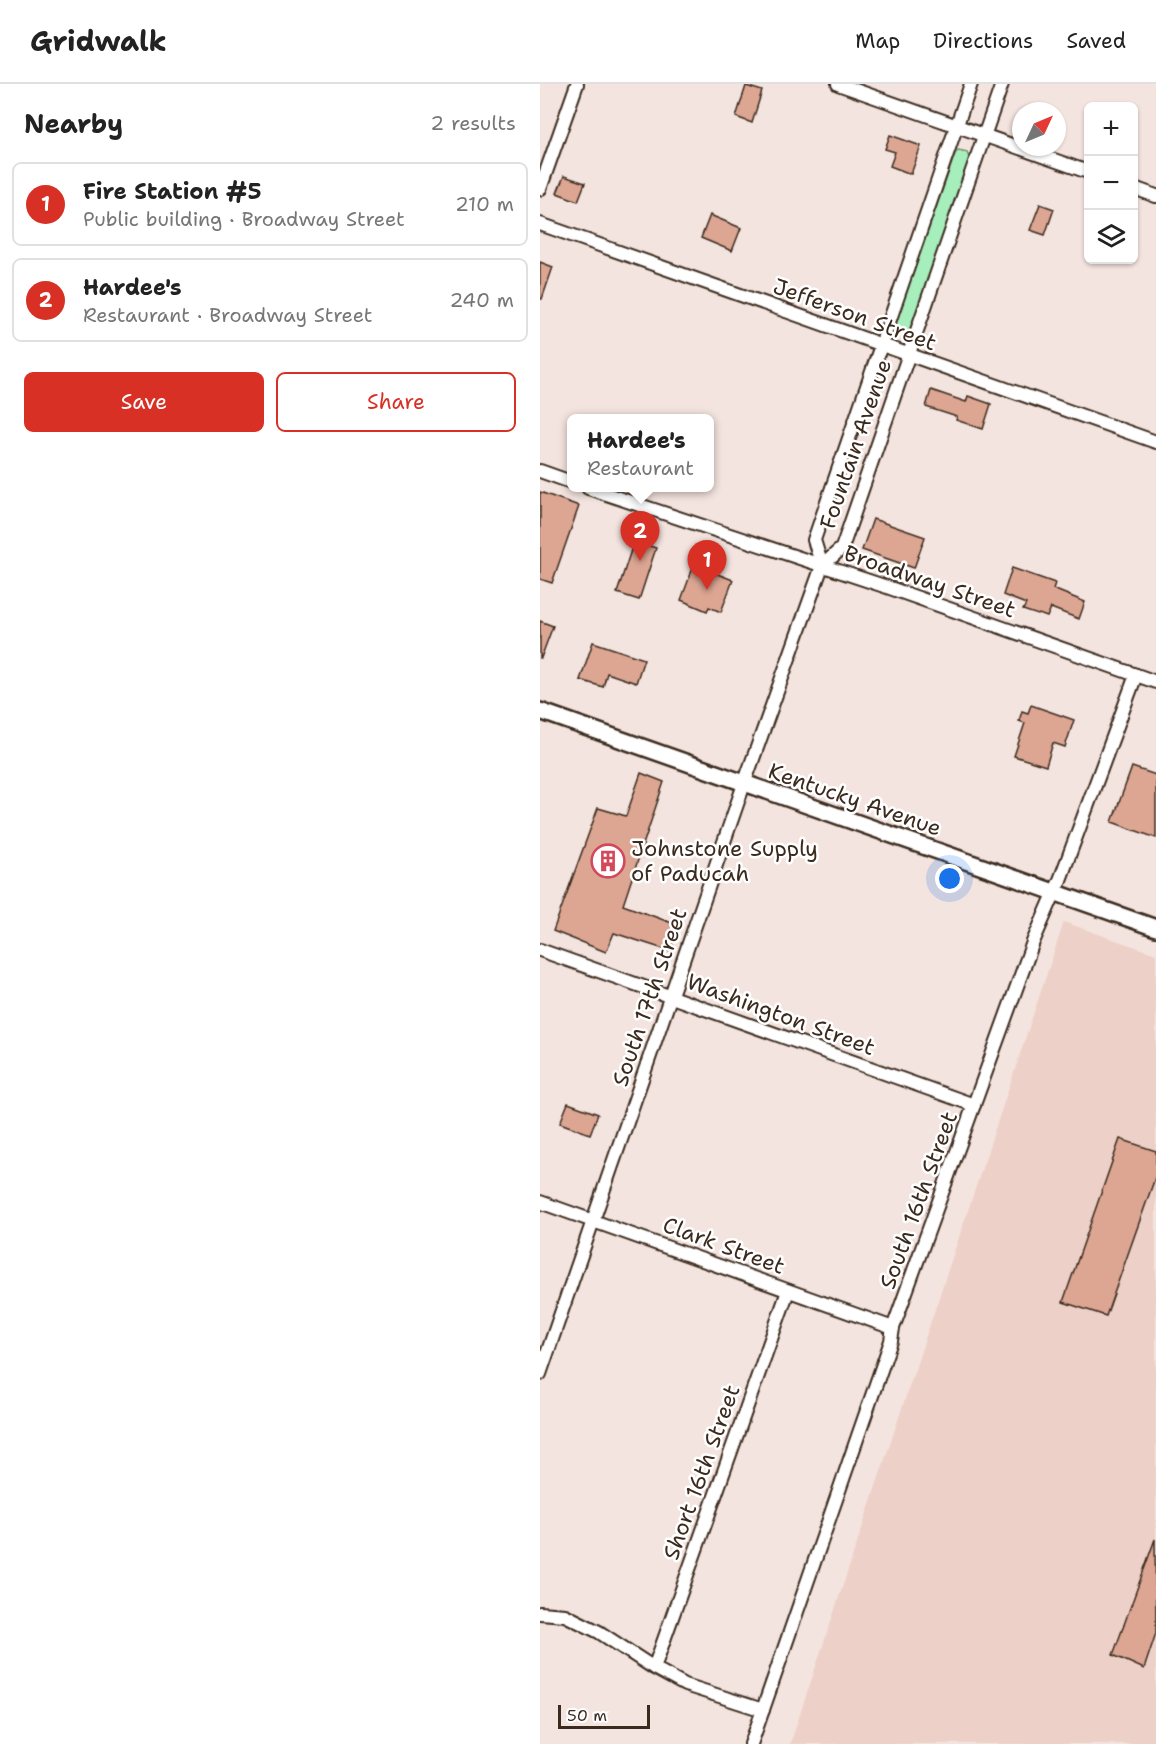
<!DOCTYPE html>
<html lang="en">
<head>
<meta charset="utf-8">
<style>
  :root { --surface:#fff; --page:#f2f2f2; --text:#222; --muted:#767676; --line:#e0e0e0; --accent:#d93025 }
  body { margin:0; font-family:"Shantell Sans",sans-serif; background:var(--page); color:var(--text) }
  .controls { position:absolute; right:18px; top:18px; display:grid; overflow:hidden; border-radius:9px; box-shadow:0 2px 4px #0004 }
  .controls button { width:54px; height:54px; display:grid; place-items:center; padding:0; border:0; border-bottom:2px solid var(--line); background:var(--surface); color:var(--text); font:30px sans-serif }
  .compass { position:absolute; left:472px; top:18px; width:54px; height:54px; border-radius:50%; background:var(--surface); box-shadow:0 2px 4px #0004; rotate:46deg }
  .scale { position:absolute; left:18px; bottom:15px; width:92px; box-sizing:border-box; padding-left:6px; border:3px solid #3b2a1e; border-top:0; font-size:16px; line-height:21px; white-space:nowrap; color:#3b2a1e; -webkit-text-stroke:4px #fff; paint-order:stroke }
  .you { position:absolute; left:410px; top:795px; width:21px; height:21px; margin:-15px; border:4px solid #fff; border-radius:50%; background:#1a73e8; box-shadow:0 0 0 9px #1a73e833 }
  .badge { display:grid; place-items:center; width:39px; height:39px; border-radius:50%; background:var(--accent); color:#fff; font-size:20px; font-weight:700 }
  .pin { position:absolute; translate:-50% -50px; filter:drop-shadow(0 2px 3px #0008) }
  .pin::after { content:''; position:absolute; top:32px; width:21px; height:18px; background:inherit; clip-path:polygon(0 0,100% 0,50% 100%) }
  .popup { position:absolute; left:27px; top:330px; width:147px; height:78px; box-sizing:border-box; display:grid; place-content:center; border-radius:9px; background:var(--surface); filter:drop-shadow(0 2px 4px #0005); font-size:20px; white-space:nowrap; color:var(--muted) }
  .popup b { font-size:22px; color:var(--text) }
  .popup::after { content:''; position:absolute; left:50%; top:100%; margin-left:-12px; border:12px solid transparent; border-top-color:var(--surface) }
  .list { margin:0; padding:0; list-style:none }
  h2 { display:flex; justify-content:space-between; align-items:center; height:78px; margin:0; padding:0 24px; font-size:26px }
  h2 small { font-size:20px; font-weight:400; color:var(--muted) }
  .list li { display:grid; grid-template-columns:39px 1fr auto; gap:18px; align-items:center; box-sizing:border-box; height:84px; margin:0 12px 12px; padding:0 12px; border:2px solid var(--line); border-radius:9px }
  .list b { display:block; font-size:22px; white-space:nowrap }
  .list p { margin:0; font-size:20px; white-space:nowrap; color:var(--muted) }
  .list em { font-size:20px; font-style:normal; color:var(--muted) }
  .actions { display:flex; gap:12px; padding:18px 24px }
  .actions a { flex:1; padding:14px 0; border:2px solid var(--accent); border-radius:9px; text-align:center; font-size:21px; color:var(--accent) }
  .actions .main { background:var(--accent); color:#fff }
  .icon { flex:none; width:33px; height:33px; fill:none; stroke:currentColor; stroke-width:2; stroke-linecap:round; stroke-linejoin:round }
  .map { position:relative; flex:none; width:616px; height:1660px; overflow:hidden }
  header { display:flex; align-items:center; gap:36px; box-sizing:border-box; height:84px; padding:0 30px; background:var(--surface); border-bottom:2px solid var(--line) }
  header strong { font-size:28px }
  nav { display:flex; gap:33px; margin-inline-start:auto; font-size:21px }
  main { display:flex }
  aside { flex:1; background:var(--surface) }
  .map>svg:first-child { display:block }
</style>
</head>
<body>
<header>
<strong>Gridwalk</strong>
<nav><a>Map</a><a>Directions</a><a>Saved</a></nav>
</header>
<main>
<aside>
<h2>Nearby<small>2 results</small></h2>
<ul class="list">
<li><span class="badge">1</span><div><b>Fire Station #5</b><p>Public building · Broadway Street</p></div><em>210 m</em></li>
<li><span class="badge">2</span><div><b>Hardee's</b><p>Restaurant · Broadway Street</p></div><em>240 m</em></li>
</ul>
<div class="actions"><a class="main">Save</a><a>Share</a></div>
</aside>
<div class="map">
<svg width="616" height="1660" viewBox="0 0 616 1660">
  <rect width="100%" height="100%" fill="#f4e4df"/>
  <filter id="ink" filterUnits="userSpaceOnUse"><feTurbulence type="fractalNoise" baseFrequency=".0167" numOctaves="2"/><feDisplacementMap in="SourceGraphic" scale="12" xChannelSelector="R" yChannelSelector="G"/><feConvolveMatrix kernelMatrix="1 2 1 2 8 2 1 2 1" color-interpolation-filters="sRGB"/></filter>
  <g filter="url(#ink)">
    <polygon fill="#edd1c8" points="524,838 616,870 616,1660 250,1660"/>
    <polygon fill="#a6eebc" stroke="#708c6d" stroke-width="1.5" points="418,66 427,68 430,77 371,245 369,247 362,248 357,243 356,237 415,70"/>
    <g fill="#dca693" stroke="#3b2a1e" stroke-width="1.5">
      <polygon points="206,2 222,7 212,39 196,33"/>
      <polygon points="350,51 381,62 371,90 350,82 355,68 345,65"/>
      <polygon points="24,92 45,99 38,117 17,109"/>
      <polygon points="500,120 514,125 505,151 490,146"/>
      <polygon points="170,131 201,144 192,167 161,154"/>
      <polygon points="0,178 13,183 2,215 0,215"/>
      <polygon points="391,306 426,318 428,312 451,320 443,345 416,336 417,333 386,323"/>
      <polygon points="0,408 39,422 12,499 0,495"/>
      <polygon points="333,435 385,453 374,484 322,466"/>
      <polygon points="94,457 116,464 99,516 77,509"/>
      <polygon points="154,481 193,496 181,528 169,523 167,527 141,516"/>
      <polygon points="472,484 515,499 513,505 545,518 539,535 511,524 507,533 499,530 498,531 483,526 486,520 463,511"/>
      <polygon points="0,537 13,542 1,574 0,574"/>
      <polygon points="53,558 104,575 96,599 67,589 63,603 40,596"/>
      <polygon points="491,621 534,636 525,663 513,659 506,682 474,672 485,639 479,637 482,627 488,629"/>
      <polygon points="592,683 616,691 616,754 572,738"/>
      <polygon points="101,689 124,698 83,821 140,842 130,867 74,849 66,868 13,847 58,724 86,732"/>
      <polygon points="28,1019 58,1030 50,1050 20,1039"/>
      <polygon points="580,1055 616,1067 616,1091 566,1232 523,1218"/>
      <polygon points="615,1455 616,1549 604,1585 573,1571"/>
    </g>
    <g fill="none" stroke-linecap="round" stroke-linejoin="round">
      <defs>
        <g id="minor">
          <polyline points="298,0 548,88"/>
          <polyline points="594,104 616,112"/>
          <polyline points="0,105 37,0"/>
          <polyline points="0,140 616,358"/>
          <polyline points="0,387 31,398"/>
          <polyline points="48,404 347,503 616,598"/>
          <polyline points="282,482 274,456 431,0"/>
          <polyline points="0,866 434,1021"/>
          <polyline points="0,1118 353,1244"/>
          <polyline points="0,1290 204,700 282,482 302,464 462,0"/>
          <polyline points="0,1529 25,1531 59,1548 114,1584 145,1601 223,1626"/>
          <polyline points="114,1584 248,1207"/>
          <polyline points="211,1660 351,1257 353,1244 493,858 520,796 596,591"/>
        </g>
        <polyline id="major" points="0,627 616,844"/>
      </defs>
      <use href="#minor" stroke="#3b2a1e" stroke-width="16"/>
      <use href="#major" stroke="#3b2a1e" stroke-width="20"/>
      <use href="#minor" stroke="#fff" stroke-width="12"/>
      <use href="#major" stroke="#fff" stroke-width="15"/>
    </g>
  </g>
  <defs>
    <symbol id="building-ring" viewBox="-11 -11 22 22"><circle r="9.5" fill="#fff" stroke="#d1495b" stroke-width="1.5"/><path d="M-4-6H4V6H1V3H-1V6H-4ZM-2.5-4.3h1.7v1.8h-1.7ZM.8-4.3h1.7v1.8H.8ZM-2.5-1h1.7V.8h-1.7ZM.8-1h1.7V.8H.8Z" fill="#d1495b"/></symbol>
  </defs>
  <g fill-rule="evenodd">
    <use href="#building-ring" x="49" y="758" width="38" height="38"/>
  </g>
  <g text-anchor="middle" stroke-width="5" stroke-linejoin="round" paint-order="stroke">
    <g font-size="22" fill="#3b2a1e" stroke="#fff">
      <text transform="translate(315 230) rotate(20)" y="8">Jefferson Street</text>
      <text transform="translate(315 360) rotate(-71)" y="8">Fountain Avenue</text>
      <text transform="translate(390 497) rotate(19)" y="8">Broadway Street</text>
      <text transform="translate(315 715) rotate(19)" y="8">Kentucky Avenue</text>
      <text transform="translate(109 913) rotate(-71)" y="8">South 17th Street</text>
      <text transform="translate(241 930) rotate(20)" y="8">Washington Street</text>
      <text transform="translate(378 1116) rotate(-70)" y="8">South 16th Street</text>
      <text transform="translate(184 1161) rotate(20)" y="8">Clark Street</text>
      <text transform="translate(161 1388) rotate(-70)" y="8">Short 16th Street</text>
    </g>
    <g font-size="22" fill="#3b2a1e" stroke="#fff" text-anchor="start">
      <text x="91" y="772">Johnstone Supply<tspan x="91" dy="25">of Paducah</tspan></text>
    </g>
  </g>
</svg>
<div class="controls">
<button>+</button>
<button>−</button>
<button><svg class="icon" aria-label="layers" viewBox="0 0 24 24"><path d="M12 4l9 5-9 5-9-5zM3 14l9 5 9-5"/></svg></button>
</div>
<svg class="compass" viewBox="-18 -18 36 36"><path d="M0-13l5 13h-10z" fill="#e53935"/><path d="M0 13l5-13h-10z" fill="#767676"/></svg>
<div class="scale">50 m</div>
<div class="you"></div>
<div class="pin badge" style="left:167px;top:506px">1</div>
<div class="pin badge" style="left:100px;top:477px">2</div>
<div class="popup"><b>Hardee's</b>Restaurant</div>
</div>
</main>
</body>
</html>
